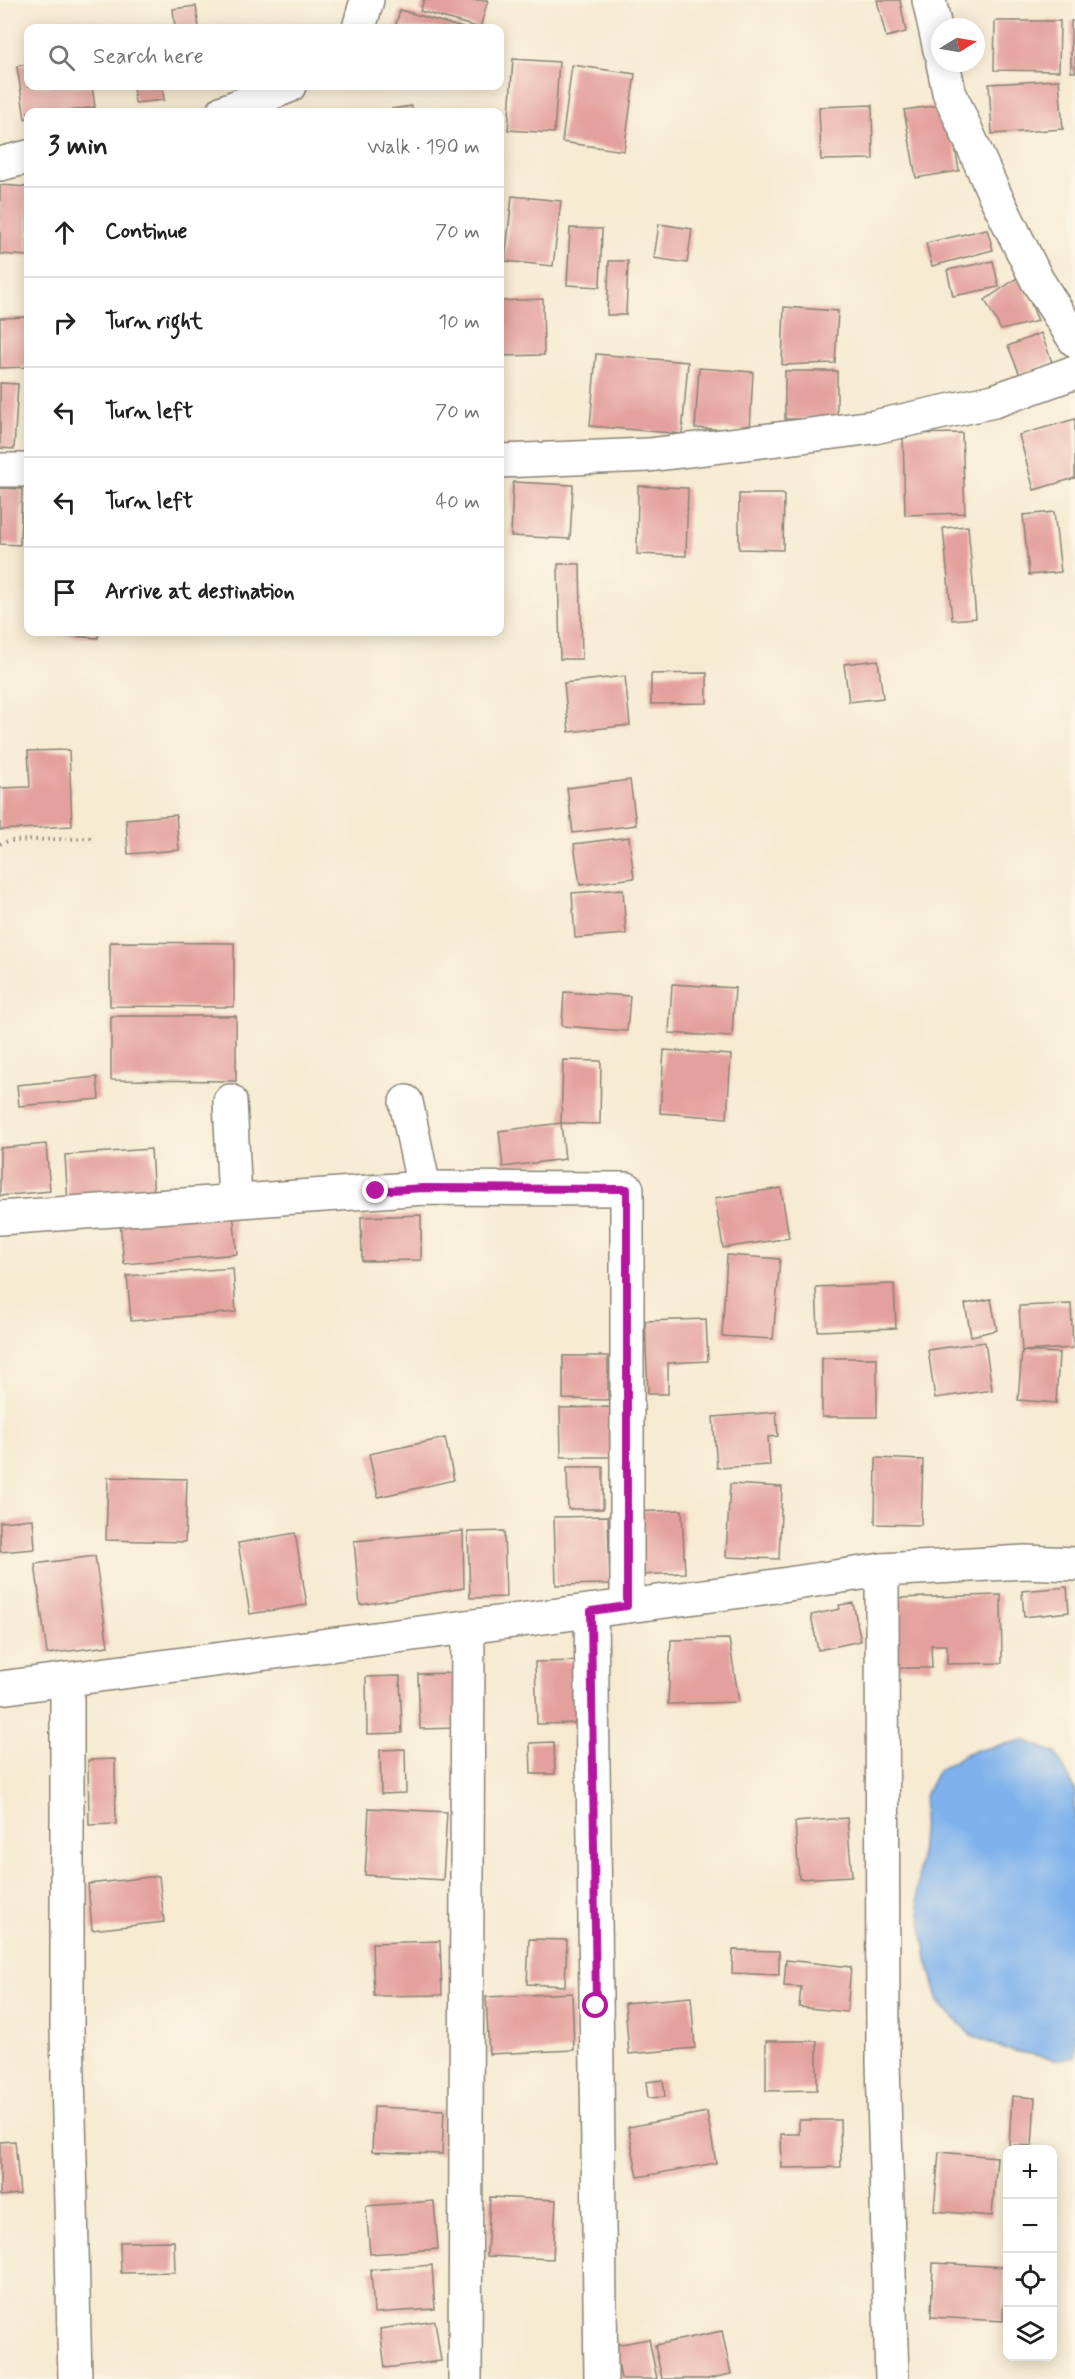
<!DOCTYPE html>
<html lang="en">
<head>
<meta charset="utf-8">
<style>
  :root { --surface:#fff; --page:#f6f6f6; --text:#202124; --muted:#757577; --line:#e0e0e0 }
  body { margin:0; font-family:Mynerve,sans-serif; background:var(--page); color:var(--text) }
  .controls { position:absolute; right:18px; bottom:18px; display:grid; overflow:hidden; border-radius:12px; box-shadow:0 3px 15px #0003 }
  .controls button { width:54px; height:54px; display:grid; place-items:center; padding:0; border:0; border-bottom:2px solid var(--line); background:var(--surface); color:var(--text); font:30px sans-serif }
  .compass { position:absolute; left:931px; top:18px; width:54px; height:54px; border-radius:50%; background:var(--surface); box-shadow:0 3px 15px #0003; rotate:79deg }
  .stop { position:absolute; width:18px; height:18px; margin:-14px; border:4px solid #b5179e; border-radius:50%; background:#fff }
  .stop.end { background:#b5179e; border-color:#fff; box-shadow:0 2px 6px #0008 }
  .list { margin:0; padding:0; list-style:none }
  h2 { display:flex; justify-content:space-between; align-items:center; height:78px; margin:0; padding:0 24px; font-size:26px }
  h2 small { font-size:20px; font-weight:400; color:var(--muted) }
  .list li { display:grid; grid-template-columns:39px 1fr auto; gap:18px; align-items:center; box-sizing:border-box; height:90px; padding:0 24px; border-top:2px solid var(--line) }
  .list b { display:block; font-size:22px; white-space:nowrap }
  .list em { font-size:20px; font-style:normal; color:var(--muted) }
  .icon { flex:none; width:33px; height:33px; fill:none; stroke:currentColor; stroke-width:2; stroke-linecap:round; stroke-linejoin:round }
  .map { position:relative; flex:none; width:1075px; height:2379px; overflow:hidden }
  .search { position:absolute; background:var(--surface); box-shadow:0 3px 15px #0003; left:24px; top:24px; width:480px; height:66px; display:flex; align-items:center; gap:15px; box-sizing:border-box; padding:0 21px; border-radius:12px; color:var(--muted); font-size:22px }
  .panel { position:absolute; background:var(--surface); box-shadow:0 3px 15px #0003; left:24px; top:108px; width:480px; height:528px; border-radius:12px }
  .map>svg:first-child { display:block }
</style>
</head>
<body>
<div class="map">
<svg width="1075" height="2379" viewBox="0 0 1075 2379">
  <rect width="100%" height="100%" fill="#fcf5e5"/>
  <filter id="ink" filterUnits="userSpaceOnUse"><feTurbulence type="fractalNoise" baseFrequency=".0167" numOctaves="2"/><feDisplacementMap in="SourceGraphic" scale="12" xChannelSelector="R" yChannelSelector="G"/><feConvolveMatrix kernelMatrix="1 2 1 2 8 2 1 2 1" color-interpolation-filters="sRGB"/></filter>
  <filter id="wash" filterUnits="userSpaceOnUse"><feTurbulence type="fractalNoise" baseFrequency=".008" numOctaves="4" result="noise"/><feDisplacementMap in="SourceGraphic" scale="24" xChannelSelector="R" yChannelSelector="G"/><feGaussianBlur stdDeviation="1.35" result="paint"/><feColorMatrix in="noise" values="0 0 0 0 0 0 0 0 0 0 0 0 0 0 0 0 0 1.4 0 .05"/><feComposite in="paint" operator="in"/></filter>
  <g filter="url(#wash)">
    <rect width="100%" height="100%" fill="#f6ead1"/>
    <polygon fill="#7fb2ec" stroke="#4e6784" stroke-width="1.5" points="1024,1740 1056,1753 1075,1790 1075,2058 1054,2059 1004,2049 970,2034 939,2002 927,1959 917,1893 925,1795 938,1770 970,1752"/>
    <g id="blocks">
      <g fill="#e4a09c">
        <polygon points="424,0 488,0 480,28 420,11"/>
        <polygon points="877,0 900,0 906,32 886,37"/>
        <polygon points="196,6 199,28 175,28 173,9"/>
        <polygon points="400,10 463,28 395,28"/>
        <polygon points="995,21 1060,21 1059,71 994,70"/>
        <rect x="1071" y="21" width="4" height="51"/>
        <polygon points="513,59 559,62 554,133 508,130"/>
        <polygon points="28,64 28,86 92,86 95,107 62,112 28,112 28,118 25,119 17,66"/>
        <polygon points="572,65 635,74 624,151 562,142"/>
        <polygon points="1059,80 1063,129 992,134 989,84"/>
        <polygon points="133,86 162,86 164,100 135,103"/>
        <polygon points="948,104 959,171 916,178 904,110"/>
        <polygon points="872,105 873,159 821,160 819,107"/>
        <polygon points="412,106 413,112 392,112 392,109"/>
        <polygon points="0,185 28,187 28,256 0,254"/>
        <polygon points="512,196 561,201 553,266 505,261"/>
        <polygon points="659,224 692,229 687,263 654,258"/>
        <polygon points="570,228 602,229 600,287 567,285"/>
        <polygon points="987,229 993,250 932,266 926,243"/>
        <polygon points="609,261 628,261 626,315 607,315"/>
        <polygon points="993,261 999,287 953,296 947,270"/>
        <polygon points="1020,276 1038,321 1001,330 985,300"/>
        <polygon points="543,299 544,355 500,356 500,301"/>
        <polygon points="784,307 838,311 835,363 782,365"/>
        <polygon points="28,317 28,367 0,368 0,318"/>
        <polygon points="1041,333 1052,362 1020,375 1008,346"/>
        <polygon points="596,354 688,362 682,434 590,426"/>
        <polygon points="699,368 753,372 750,431 695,428"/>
        <rect x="785" y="371" width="52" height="48"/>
        <polygon points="0,383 18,384 14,449 0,448"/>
        <polygon points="1075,419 1075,478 1034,490 1019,435"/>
        <polygon points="962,433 965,513 905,515 903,434"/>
        <polygon points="513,482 573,485 570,539 511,536"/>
        <polygon points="638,486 688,488 686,556 637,554"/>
        <polygon points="0,488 22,489 20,545 0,544"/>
        <polygon points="739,494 784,494 783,550 739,549"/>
        <polygon points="1054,512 1061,572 1029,575 1023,515"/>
        <polygon points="968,526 976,618 952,620 943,528"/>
        <polygon points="558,564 580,564 582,659 560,659"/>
        <polygon points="31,632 99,632 98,638 31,633"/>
        <polygon points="878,660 883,698 849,702 844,664"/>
        <polygon points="707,673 707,703 651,704 651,674"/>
        <polygon points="625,676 630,725 569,732 564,683"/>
        <polygon points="69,750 72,826 0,830 0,788 30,787 28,751"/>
        <polygon points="630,780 636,825 573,833 567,788"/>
        <polygon points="176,815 179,850 128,854 126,819"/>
        <polygon points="629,837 634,878 580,885 574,844"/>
        <polygon points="623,889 626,934 575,938 572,893"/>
        <polygon points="110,942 234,943 234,1007 110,1006"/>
        <polygon points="672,984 735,988 732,1037 669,1033"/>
        <polygon points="564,992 630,996 627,1031 562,1026"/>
        <polygon points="111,1016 236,1016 236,1081 111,1080"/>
        <polygon points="664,1050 731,1055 727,1118 660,1113"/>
        <polygon points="563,1060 601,1061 600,1124 561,1123"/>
        <polygon points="97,1077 99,1099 19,1106 17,1085"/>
        <polygon points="561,1123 565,1159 503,1167 499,1131"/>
        <polygon points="46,1144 50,1191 0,1196 0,1148"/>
        <polygon points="151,1149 154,1198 68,1204 65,1155"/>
        <polygon points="781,1188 789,1238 723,1248 715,1198"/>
        <polygon points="233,1212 237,1254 124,1264 120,1221"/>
        <polygon points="421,1215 421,1260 362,1261 361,1217"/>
        <polygon points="727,1255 780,1259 773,1339 722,1336"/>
        <polygon points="233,1268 236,1312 131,1321 127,1276"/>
        <polygon points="894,1284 896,1328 818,1331 816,1287"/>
        <polygon points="991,1299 997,1330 971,1336 965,1304"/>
        <polygon points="1071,1304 1073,1348 1022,1351 1019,1306"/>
        <polygon points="706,1319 708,1361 668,1363 668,1394 648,1394 645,1321"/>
        <polygon points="985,1342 992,1390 935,1398 928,1350"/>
        <polygon points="1022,1351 1059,1353 1056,1403 1018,1400"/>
        <polygon points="563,1356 608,1356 608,1400 563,1399"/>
        <rect x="822" y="1358" width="55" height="59"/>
        <polygon points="613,1407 614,1457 561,1457 560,1408"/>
        <polygon points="776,1412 778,1436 768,1437 770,1465 717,1468 713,1417"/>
        <polygon points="445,1438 454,1480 378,1497 369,1454"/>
        <polygon points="876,1458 923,1460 921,1525 875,1524"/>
        <polygon points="567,1467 603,1467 603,1509 568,1509"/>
        <polygon points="108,1477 187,1479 185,1542 106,1540"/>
        <polygon points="730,1484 782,1487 779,1559 726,1557"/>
        <polygon points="682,1510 685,1573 637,1575 633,1512"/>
        <polygon points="608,1516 610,1584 556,1585 554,1517"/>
        <polygon points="33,1519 35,1549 0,1552 0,1522"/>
        <polygon points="463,1531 464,1588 360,1605 354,1541"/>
        <polygon points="504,1531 506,1597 470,1598 468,1532"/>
        <polygon points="295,1533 307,1605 250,1614 238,1543"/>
        <polygon points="95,1556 108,1646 47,1654 35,1564"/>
        <polygon points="1067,1587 1069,1612 1024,1617 1022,1591"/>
        <polygon points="1001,1595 1002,1663 947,1664 947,1645 931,1645 932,1668 897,1668 895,1598"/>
        <polygon points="853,1603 861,1641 818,1650 811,1615 840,1609 839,1605"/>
        <polygon points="729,1639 739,1702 668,1704 671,1640"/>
        <polygon points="588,1661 589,1723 537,1724 535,1662"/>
        <polygon points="456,1673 458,1728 420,1729 418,1674"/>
        <polygon points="400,1676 402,1733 367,1734 366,1677"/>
        <polygon points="554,1742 555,1774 531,1774 530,1743"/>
        <polygon points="405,1749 406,1793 381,1794 380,1750"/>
        <polygon points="115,1759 116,1824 89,1825 88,1760"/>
        <polygon points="369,1808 447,1812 443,1880 365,1875"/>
        <polygon points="847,1818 852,1876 799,1879 795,1822"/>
        <polygon points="159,1876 164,1922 92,1930 88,1884"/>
        <polygon points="529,1939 567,1940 565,1986 527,1984"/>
        <polygon points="440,1941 442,1995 374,1996 372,1943"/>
        <polygon points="733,1950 779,1951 779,1975 732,1973"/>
        <polygon points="786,1960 851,1967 847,2012 799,2007 801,1987 784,1986"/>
        <polygon points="572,1993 574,2050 489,2054 486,1997"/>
        <polygon points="691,1997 695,2048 629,2054 625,2003"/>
        <polygon points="766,2041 817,2041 817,2090 766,2091"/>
        <polygon points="663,2080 665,2097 648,2098 646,2082"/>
        <polygon points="1012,2096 1035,2098 1032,2146 1009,2145"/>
        <polygon points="374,2107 444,2110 442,2154 372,2152"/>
        <polygon points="707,2112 716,2163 638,2177 628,2127"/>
        <polygon points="799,2120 840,2120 841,2167 782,2168 781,2134 799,2134"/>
        <polygon points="15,2141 20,2194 0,2196 0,2142"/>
        <polygon points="939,2152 997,2157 992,2216 934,2211"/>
        <polygon points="490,2197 556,2200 553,2259 487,2256"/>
        <polygon points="434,2201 438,2249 370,2254 366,2206"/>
        <polygon points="174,2241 175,2272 121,2273 120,2242"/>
        <polygon points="933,2263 1005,2267 1003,2321 931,2317"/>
        <polygon points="432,2265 435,2309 374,2313 371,2270"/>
        <polygon points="435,2321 441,2361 385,2368 380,2329"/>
        <polygon points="722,2331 731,2374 707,2379 662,2379 655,2345"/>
        <polygon points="649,2339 657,2379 621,2379 615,2345"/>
      </g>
    </g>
  </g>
  <g filter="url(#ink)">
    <use href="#blocks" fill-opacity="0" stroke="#898376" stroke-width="1.5"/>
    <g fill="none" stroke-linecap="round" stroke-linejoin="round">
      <defs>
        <g id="street">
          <polyline points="929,0 940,50"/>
          <polyline points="359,28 367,0"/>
          <polyline points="943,63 949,92 993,191 1037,280 1075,340"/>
          <polyline points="223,112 289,86"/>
          <polyline points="0,164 28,157"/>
          <polyline points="500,461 649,455 874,427 994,401 1075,372"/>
          <polyline points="0,470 28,470"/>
          <polyline points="230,1101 235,1201"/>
          <polyline points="406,1102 424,1188"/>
          <polyline points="0,1218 424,1188 627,1189 627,1606"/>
          <polyline points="882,1570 883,2062 892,2379"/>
          <polyline points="591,1611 601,2379"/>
          <polyline points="67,1679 67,2029 75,2379"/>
          <polyline points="0,1688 742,1591 882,1570 1025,1562 1075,1564"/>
          <polyline points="465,2379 468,1627"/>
        </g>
      </defs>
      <use href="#street" stroke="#898376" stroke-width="36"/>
      <polyline stroke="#898376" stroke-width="4" stroke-dasharray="1.5 4.5" stroke-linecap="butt" points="0,844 8,841 91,838"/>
      <use href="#street" stroke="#fff" stroke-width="33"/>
    </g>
  </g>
  <g fill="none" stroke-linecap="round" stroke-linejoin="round" filter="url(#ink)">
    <polyline stroke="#b5179e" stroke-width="8" points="376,1191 423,1188 627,1189 627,1606 591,1611 596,2006"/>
  </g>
</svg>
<div class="controls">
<button>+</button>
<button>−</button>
<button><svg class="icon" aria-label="locate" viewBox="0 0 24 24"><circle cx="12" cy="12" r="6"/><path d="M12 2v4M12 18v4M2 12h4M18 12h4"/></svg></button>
<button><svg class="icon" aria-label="layers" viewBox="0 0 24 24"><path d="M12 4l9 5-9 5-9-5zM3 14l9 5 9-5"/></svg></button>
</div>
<svg class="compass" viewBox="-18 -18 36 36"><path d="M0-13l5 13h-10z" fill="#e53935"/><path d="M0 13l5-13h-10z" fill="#757577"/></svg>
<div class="stop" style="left:596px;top:2006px"></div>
<div class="stop end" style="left:376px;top:1191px"></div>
<div class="search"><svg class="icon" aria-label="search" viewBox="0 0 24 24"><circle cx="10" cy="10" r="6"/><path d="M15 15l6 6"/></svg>Search here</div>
<section class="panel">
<h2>3 min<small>Walk · 190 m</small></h2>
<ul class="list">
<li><svg class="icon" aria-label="ahead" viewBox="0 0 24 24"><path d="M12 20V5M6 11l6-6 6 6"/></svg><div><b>Continue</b></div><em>70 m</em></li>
<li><svg class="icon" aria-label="right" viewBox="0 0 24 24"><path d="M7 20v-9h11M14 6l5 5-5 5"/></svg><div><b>Turn right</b></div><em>10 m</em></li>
<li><svg class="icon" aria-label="left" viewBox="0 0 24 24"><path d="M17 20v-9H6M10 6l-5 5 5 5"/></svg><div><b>Turn left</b></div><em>70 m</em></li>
<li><svg class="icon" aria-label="left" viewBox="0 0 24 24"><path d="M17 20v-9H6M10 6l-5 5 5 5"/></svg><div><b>Turn left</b></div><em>40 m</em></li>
<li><svg class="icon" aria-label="arrive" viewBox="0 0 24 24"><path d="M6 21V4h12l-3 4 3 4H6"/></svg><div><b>Arrive at destination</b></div></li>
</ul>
</section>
</div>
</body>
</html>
